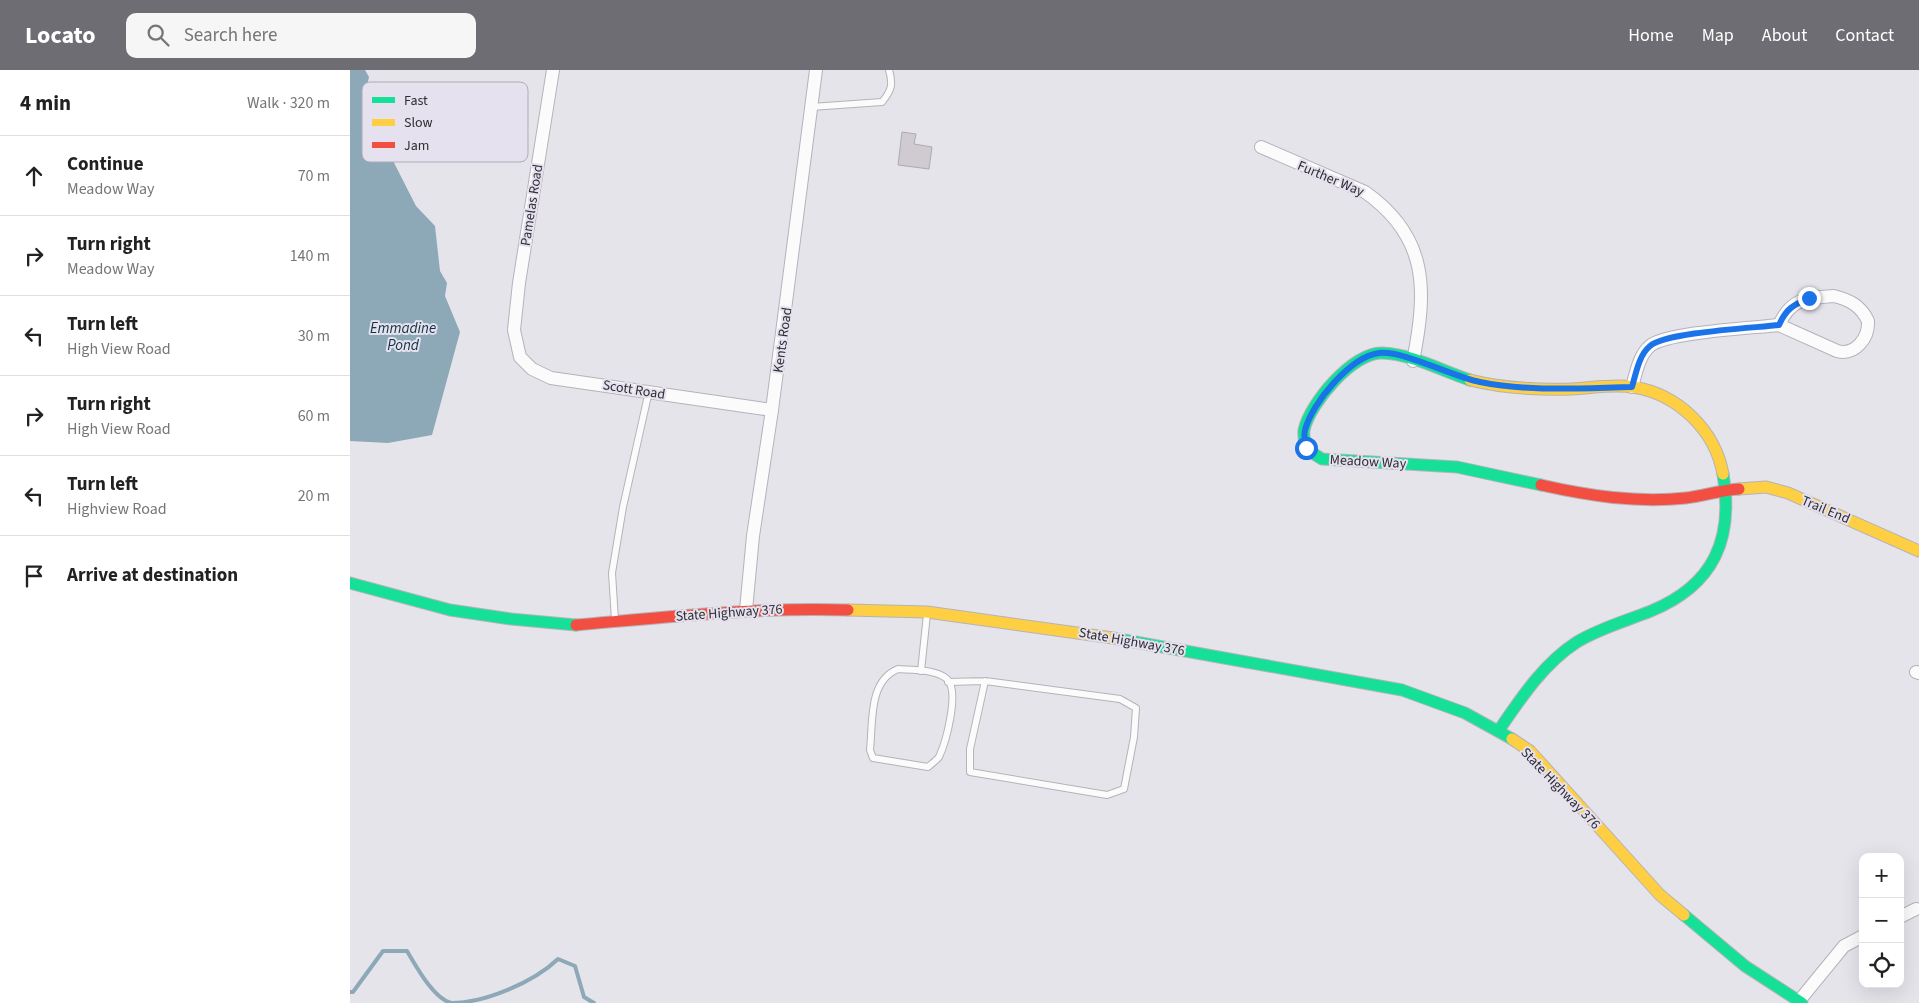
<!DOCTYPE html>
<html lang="en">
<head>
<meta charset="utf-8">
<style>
  :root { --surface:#fff; --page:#f6f6f6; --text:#222; --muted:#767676; --line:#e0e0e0; --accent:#6e6d73 }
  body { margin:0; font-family:"Source Sans 3",sans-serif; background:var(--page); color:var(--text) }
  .controls { position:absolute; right:15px; bottom:15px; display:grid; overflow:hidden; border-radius:10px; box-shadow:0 5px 20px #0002 }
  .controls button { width:45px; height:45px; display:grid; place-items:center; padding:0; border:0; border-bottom:1px solid var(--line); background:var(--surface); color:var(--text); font:25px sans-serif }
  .stop { position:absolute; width:15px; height:15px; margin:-11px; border:4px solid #1a73e8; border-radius:50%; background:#fff }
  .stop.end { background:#1a73e8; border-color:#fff; box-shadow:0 1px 5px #0008 }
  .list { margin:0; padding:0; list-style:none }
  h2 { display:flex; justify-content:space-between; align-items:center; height:65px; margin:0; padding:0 20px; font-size:21px }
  h2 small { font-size:16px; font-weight:400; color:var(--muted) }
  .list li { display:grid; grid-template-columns:32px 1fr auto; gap:15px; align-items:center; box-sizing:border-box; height:80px; padding:0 20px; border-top:1px solid var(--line) }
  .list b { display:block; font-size:19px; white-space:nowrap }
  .list p { margin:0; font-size:16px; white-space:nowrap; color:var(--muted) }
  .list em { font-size:16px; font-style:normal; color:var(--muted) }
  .icon { flex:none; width:28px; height:28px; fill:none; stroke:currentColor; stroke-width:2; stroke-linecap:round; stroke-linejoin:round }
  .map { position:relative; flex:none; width:1569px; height:933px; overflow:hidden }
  header { display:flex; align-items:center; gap:30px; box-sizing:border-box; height:70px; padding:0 25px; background:var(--accent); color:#fff }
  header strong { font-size:24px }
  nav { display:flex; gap:28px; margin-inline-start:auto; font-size:18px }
  .search { width:350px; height:45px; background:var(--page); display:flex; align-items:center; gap:12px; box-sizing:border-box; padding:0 18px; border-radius:10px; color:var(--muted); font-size:19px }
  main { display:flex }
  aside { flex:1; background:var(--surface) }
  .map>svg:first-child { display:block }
</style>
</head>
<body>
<header>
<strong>Locato</strong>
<div class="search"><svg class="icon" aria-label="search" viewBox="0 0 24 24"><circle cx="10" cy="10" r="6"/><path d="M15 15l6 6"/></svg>Search here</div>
<nav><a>Home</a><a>Map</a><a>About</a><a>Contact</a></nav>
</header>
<main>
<aside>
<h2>4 min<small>Walk · 320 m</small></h2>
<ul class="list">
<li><svg class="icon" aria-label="ahead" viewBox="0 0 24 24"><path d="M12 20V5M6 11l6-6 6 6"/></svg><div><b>Continue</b><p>Meadow Way</p></div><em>70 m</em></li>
<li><svg class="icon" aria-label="right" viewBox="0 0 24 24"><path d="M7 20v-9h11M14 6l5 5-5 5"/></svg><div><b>Turn right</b><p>Meadow Way</p></div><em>140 m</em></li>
<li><svg class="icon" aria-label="left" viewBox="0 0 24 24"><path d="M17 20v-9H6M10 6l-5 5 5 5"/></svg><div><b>Turn left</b><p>High View Road</p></div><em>30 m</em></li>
<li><svg class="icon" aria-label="right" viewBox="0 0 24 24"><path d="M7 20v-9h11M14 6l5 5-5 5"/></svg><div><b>Turn right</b><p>High View Road</p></div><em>60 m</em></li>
<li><svg class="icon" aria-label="left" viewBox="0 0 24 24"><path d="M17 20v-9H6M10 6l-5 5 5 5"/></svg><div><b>Turn left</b><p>Highview Road</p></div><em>20 m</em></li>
<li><svg class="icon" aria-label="arrive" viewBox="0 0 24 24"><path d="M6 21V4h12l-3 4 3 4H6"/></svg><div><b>Arrive at destination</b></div></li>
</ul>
</aside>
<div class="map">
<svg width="1569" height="933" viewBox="0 0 1569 933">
  <rect width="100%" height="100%" fill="#e6e4eb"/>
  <polygon fill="#8da8b7" points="0,0 15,0 19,7 16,20 36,77 66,136 85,156 90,201 97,213 95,226 110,262 82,365 38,373 0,371"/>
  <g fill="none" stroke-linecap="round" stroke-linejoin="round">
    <path stroke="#8da8b7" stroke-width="4" d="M0,922h3l30,-41h24c9,15 26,47 44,52 34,0 83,-21 107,-44l17,7 9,31 10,6"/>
  </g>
  <polygon fill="#cfcbd0" stroke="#aeabb0" points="552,62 566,64 564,74 582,77 579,99 548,95"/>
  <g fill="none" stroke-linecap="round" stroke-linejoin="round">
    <defs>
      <g id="lane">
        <path d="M461,37l71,-5c10,-12 11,-18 7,-32"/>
        <polyline points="265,550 262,503 273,437 299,321"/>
        <path d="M548,599c14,1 37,0 49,10 13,12 -1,63 -8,78 -3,4 -8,7 -11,10l-55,-9 -3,-8c3,-27 -2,-69 28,-81z"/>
        <polyline points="571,601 577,544"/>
        <polyline points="598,612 635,611 770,629 786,638 784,667 774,719 757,725 620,702 620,679 635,611"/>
      </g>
      <g id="street">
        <polyline points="203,0 169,213 164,260 170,287 182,299 201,308 422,340"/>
        <path d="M911,77l104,45c64,45 62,99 48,169"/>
        <path d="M1484,226c16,4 27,10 34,25 1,17 -13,35 -31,30l-58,-26c12,-27 28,-27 55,-29z"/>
        <path d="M1282,317c4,-14 7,-32 18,-41 16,-14 104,-18 129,-21"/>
        <polyline points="396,540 403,466 422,340 466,0"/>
        <polyline points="1566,602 1569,603"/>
        <polyline points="1550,847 1566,839"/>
        <polyline points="1449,931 1494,876 1513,866"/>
      </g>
      <g id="fast">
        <path d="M1120,310c-28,-9 -58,-26 -88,-27 -29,-1 -72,50 -78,77 -1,6 1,13 2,19l16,10 135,8 84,18"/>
        <polyline points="0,513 100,540 161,549 226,555"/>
        <polyline points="763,568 1052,620 1115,643 1162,669"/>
        <path d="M1149,660c22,-32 45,-67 78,-88 23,-14 49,-21 74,-31 63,-26 83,-72 72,-137"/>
        <polyline points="1334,845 1395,896 1452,933"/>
      </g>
      <g id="slow">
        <path d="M1120,310c32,8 68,10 102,9 20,-1 41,-5 61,-2 45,7 82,43 90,87"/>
        <polyline points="1389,419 1416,417 1438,423 1569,481"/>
        <polyline points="498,540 577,542 763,568"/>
        <polyline points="1162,669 1180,681 1310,825 1334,845"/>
      </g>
      <g id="jam">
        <path d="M1191,415c49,11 95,18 145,13 17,-2 35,-8 53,-9"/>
        <path d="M226,555c91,-8 181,-18 272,-15"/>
      </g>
    </defs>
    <use href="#lane" stroke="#b4b3b8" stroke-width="8"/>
    <use href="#street" stroke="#b4b3b8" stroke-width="14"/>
    <use href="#fast" stroke="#b4b3b8" stroke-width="13"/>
    <use href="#slow" stroke="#b4b3b8" stroke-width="13"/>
    <use href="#jam" stroke="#b4b3b8" stroke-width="13"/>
    <use href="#lane" stroke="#fbfbfc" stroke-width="6"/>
    <use href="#street" stroke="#fbfbfc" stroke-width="12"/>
    <use href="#fast" stroke="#16e098" stroke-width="11"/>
    <use href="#slow" stroke="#ffcf43" stroke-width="11"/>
    <use href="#jam" stroke="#f24e42" stroke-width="11"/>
  </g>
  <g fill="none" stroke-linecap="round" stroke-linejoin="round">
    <path stroke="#1a73e8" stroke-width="6" d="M956,378c0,-5 -3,-13 -1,-18 7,-27 45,-73 74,-77 24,-3 74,24 101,29 50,10 102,6 152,5 4,-14 7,-32 18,-41 16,-14 104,-18 129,-21 7,-16 14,-20 30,-27"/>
  </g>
  <g text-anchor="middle" stroke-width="4" stroke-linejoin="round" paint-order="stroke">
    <g font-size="14" fill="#2e2d32" stroke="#e5e1ee">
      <text transform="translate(981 108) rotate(23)" y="5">Further Way</text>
      <text transform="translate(181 135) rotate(-81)" y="5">Pamelas Road</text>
      <text transform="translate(432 270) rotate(-82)" y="5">Kents Road</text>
      <text transform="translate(284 319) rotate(9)" y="5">Scott Road</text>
      <text transform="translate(1018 391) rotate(3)" y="5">Meadow Way</text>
      <text transform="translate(1476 439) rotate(23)" y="5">Trail End</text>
      <text transform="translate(379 542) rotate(-4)" y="5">State Highway 376</text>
      <text transform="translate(782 571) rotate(10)" y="5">State Highway 376</text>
      <text transform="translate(1211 718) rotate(46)" y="5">State Highway 376</text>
    </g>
    <g font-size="15" font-style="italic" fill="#0f3342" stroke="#e5e1ee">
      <text x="53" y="263">Emmadine<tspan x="53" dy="17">Pond</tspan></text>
    </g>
  </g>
  <rect x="12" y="12" width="166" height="80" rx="8" fill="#e5e1ee" stroke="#aeabb6" stroke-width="1"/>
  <rect x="22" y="27" width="23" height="6" fill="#16e098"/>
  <rect x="22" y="49" width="23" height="7" fill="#ffcf43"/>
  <rect x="22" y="72" width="23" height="6" fill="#f24e42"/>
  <g font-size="14" fill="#2e2d32">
    <text x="54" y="35">Fast</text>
    <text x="54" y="57">Slow</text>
    <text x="54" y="80">Jam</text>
  </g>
</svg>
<div class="controls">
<button>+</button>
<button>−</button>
<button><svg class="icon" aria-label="locate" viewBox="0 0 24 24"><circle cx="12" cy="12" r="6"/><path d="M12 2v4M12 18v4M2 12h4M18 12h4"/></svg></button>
</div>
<div class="stop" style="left:956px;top:378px"></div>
<div class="stop end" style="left:1459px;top:228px"></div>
</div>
</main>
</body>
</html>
